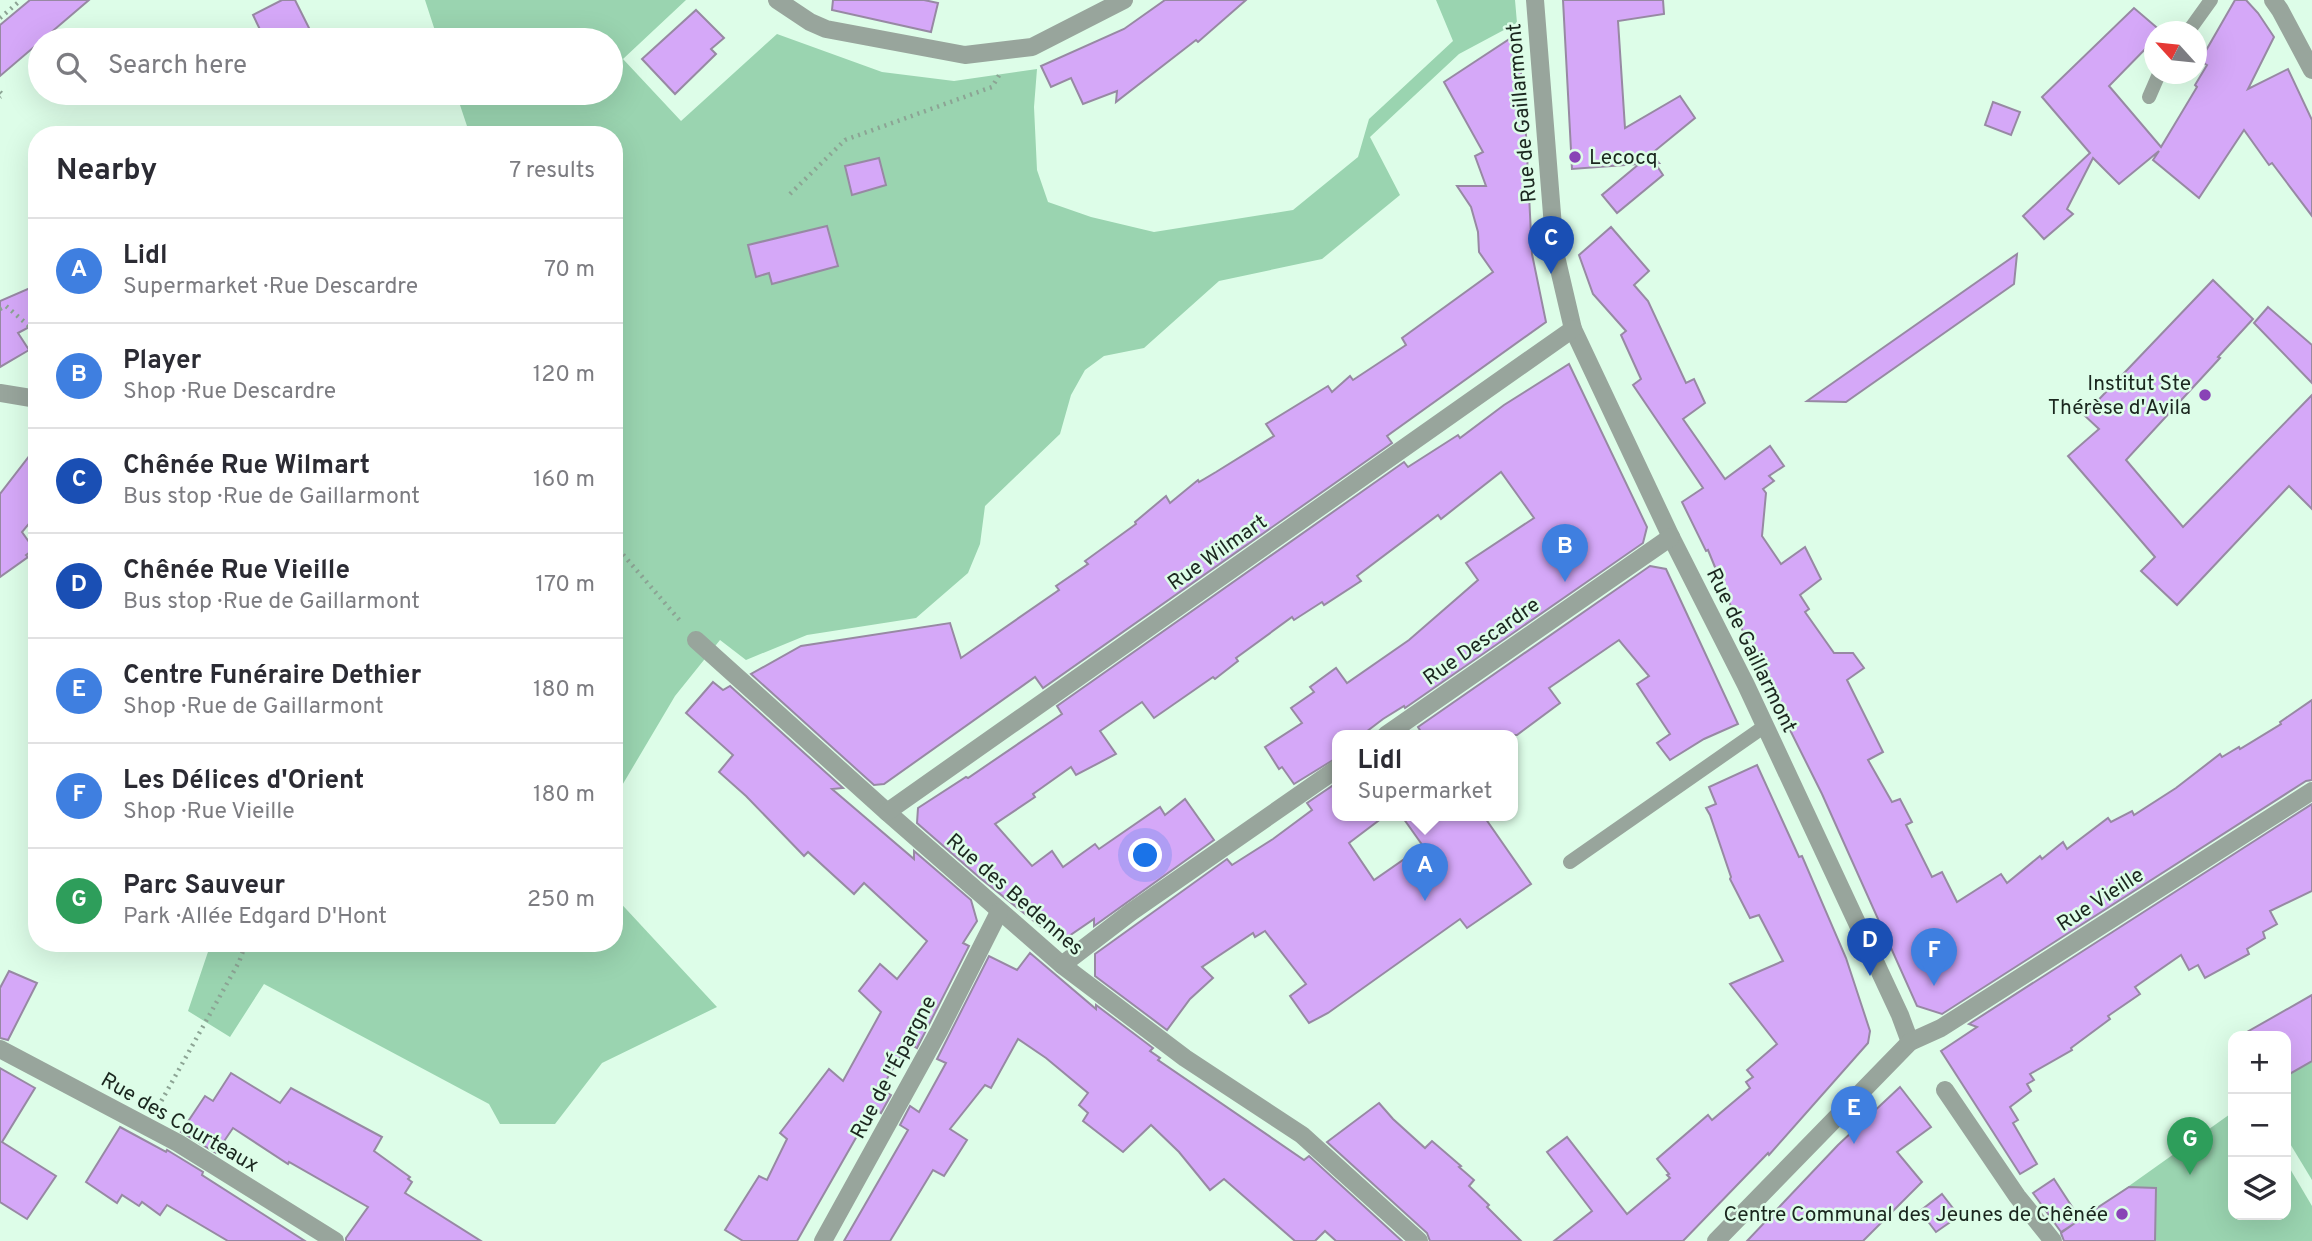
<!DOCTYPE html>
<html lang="en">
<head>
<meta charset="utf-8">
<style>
  :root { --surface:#fff; --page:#f2f2f3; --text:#2b2b33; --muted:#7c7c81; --line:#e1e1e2; --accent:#2563eb }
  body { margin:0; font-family:Overpass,sans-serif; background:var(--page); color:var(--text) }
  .controls { position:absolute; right:21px; bottom:21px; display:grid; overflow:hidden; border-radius:14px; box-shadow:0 7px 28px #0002 }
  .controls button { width:63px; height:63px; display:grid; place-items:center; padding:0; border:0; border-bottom:2px solid var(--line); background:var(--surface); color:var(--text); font:35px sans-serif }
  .compass { position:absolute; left:2144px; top:21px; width:63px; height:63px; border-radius:50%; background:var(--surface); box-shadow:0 7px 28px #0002; rotate:297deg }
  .you { position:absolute; left:1146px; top:856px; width:24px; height:24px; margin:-18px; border:5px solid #fff; border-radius:50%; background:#1a73e8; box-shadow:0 0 0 10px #1a73e833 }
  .badge { display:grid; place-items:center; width:46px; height:46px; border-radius:50%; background:var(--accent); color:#fff; font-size:23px; font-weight:700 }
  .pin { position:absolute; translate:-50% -58px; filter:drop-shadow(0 2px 4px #0008) }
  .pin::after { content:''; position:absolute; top:37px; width:24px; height:21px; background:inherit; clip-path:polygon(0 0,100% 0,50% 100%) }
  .popup { position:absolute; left:1332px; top:730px; width:186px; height:91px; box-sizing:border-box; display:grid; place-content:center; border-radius:14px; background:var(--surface); filter:drop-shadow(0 2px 5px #0005); font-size:23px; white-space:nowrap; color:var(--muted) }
  .popup b { font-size:26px; color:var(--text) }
  .popup::after { content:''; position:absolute; left:50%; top:100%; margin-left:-14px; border:14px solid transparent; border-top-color:var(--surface) }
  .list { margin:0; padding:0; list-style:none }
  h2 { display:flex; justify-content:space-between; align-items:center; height:91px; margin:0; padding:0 28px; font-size:30px }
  h2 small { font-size:23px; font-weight:400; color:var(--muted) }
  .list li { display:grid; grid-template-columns:46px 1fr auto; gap:21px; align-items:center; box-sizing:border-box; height:105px; padding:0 28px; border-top:2px solid var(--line) }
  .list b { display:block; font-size:26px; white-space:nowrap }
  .list p { margin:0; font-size:23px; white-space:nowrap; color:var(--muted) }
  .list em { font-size:23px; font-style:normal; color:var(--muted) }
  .icon { flex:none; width:38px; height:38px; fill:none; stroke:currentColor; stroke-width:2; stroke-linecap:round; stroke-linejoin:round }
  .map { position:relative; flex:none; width:2312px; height:1241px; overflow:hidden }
  .search { position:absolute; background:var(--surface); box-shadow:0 7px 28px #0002; left:28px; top:28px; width:595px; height:77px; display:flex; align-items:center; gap:18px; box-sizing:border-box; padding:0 24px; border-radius:38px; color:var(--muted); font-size:26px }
  .panel { position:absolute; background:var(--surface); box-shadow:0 7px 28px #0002; left:28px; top:126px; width:595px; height:826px; border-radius:28px }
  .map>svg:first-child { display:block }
</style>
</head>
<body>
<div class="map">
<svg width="2312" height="1241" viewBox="0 0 2312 1241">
  <rect width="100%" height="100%" fill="#ddfde8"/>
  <g fill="#9ad4b0">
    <polygon points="425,0 686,0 623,59 681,121 777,34 882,72 954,81 1037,69 1034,107 1037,170 1048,202 1091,217 1154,232 1293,210 1358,157 1369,119 1453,41 1436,0 1515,0 1517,23 1459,54 1370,137 1400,195 1322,259 1219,281 1144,348 1104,356 1085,370 1071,395 1060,434 985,506 980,544 968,573 916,618 807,635 746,660 720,640 675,696 614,799 614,135 458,135 468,129 456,93 611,93 611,40 438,40"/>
    <polygon points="614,896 717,1007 602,1063 555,1124 500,1124 489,1104 264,984 230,1037 188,1011 211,943 614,943"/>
    <polygon points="2312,1061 2312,1180 2286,1137 2286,1076"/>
    <polygon points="2233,1112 2233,1215 2286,1215 2286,1162 2312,1206 2312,1241 2065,1241 2060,1235"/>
  </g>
  <g fill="#d5a8f8" stroke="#9789a3" stroke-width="2">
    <polygon points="30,0 89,0 0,76 0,25"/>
    <polygon points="282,0 295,0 315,40 265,40 253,15"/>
    <polygon points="833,0 924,0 938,3 931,32 832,10"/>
    <polygon points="1165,0 1246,0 1198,42 1196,40 1116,102 1117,91 1083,104 1071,78 1051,87 1041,66 1124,29"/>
    <polygon points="1563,0 1663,0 1664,14 1618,21 1625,128 1680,96 1695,118 1651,154 1659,163 1655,163 1663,175 1617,213 1602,195 1639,164 1572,169"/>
    <polygon points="2235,0 2246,0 2258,13 2274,37 2248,89 2288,69 2312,120 2312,216 2272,163 2269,165 2244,130 2199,198 2153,160 2159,151 2119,184 2093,158 2067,209 2073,214 2044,239 2023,216 2090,153 2042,97 2134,8 2162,32 2154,32 2154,40 2109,86 2161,147 2197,87 2195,85 2207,65 2200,61"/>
    <polygon points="696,10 724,38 711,49 716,54 675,94 642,59"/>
    <polygon points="1514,36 1517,62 1521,61 1521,98 1524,95 1532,254 1546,322 1387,436 1392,443 1043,688 1035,677 884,784 874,785 751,674 801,646 950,623 961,658 1059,590 1056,586 1088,564 1085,561 1136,524 1135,522 1166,496 1170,503 1198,480 1199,482 1216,472 1274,436 1266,424 1328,386 1332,392 1350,376 1353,380 1406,345 1402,338 1493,272 1479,252 1478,232 1471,207 1457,186 1486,186 1475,156 1483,152 1444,82"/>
    <polygon points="1993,102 2020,112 2011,135 1985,125"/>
    <polygon points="879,158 886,185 852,195 845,166"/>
    <polygon points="827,226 838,266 772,284 769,273 756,277 748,245"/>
    <polygon points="1611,227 1649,271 1634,285 1648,301 1686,383 1694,379 1705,403 1683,419 1725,479 1770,446 1784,466 1769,476 1774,481 1763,489 1766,493 1762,536 1781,564 1805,547 1821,579 1800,595 1809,609 1805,612 1834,653 1853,653 1864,668 1847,680 1883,752 1868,760 1892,802 1900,799 1912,822 1906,825 1932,877 1942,872 1957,902 2001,874 2007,883 2040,856 2042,859 2063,842 2067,849 2108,818 2111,822 2132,811 2134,815 2176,788 2220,754 2222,757 2239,747 2240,749 2281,724 2280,722 2312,700 2312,780 2306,781 1942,1014 1917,1006 1822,794 1790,730 1792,729 1773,687 1770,688 1730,604 1708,550 1706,551 1682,502 1703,488 1633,385 1641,379 1621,335 1626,331 1593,294 1579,255"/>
    <polygon points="2017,254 2014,284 1846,402 1807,401"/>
    <polygon points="2213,280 2253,319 2218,357 2220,358 2126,460 2183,527 2312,395 2312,509 2289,486 2177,605 2141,571 2155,557 2068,456 2099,429 2084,415"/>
    <polygon points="37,285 37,323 18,333 29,350 0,367 0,301"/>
    <polygon points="2268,307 2312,345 2312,383 2254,323"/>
    <polygon points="1569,364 1647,527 1643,543 1405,708 1404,706 1383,719 1362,735 1338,735 1338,757 1294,784 1282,767 1279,769 1265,747 1302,723 1291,708 1314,692 1310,687 1336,668 1347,683 1409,640 1478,580 1466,563 1534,518 1501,472 1441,519 1438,515 1357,576 1361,581 1324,605 1322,602 1294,620 1292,617 1236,658 1238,661 1215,679 1213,677 1154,718 1142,702 1100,731 1116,754 1076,775 1071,767 1033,794 1035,797 995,824 1032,866 1052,851 1063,867 1095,844 1099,849 1160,807 1165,815 1185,799 1214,840 1094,926 1094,919 1066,938 1056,939 1045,930 980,878 917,823 918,808 966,777 968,778 1062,714 1057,706 1404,462 1408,467 1458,435 1460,438 1504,405"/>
    <polygon points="37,446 37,514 22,532 34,549 26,555 28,557 0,577 0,494"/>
    <polygon points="1650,566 1666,569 1738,724 1704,739 1670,760 1657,743 1670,734 1637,684 1649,676 1619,640 1549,688 1560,703 1517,735 1423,735 1418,727"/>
    <polygon points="713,682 723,690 730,686 843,788 832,789 914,859 914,851 971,900 977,921 963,943 969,946 917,1048 908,1043 881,1089 891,1095 881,1113 873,1108 797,1241 743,1241 725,1230 759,1176 767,1180 787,1139 780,1133 829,1069 843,1081 881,1012 859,991 880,964 897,979 927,941 864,883 854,894 808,852 804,856 746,796 719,772 733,755 686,713"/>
    <polygon points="1757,765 1799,857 1802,856 1846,958 1870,1031 1868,1043 1769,1155 1768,1153 1683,1241 1554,1241 1592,1211 1547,1152 1567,1137 1627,1214 1670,1178 1667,1175 1669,1174 1657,1159 1708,1115 1712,1120 1750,1088 1746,1082 1753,1077 1747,1070 1777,1044 1730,984 1783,961 1759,915 1750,918 1730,879 1731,877 1710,815 1706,808 1716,804 1709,787"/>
    <polygon points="1338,782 1338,815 1386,815 1349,843 1374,880 1423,846 1401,815 1483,815 1531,884 1467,928 1460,919 1328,1013 1309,1023 1290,996 1306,984 1265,931 1255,937 1253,933 1202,967 1213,978 1190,999 1167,1030 1095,976 1095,954 1227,859 1232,865 1273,839 1312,810 1307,803"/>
    <polygon points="2312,804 2312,891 2270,911 2277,924 2263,932 2265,938 2247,949 2249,954 2205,978 2198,965 2189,970 2181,955 2135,987 2140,994 2108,1016 2110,1019 2071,1048 2072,1050 2030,1074 2034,1080 2027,1084 2031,1091 2010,1107 2018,1120 2013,1123 2037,1164 2020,1174 1941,1051 1977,1027 1969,1024"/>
    <polygon points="1030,953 1096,1009 1096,1005 1153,1048 1150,1051 1160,1058 1158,1060 1304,1160 1309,1156 1402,1241 1336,1241 1325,1231 1315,1241 1295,1241 1224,1179 1210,1190 1179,1152 1151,1125 1123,1152 1083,1121 1088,1113 1079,1105 1088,1093 1046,1058 1018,1039 991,1088 985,1085 950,1129 967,1140 955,1159 944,1176 933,1170 890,1241 844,1241 908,1130 900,1125 910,1106 919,1112 946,1063 937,1059 989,956 1017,970"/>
    <polygon points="9,971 37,983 8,1040 0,1038 0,988"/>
    <polygon points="2312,995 2312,1061 2286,1076 2286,1036 2240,1036"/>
    <polygon points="0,1068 35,1088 2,1142 56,1176 27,1219 0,1202"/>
    <polygon points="231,1073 280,1103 291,1088 382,1137 374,1151 410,1177 408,1179 412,1182 405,1193 481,1241 346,1241 346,1238 368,1207 289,1162 288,1164 233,1128 216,1153 181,1132 205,1096 213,1101"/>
    <polygon points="1900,1087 1931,1127 1897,1152 1922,1182 1863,1241 1747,1241 1838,1145"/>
    <polygon points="1379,1103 1393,1119 1425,1148 1432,1141 1461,1166 1459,1167 1474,1180 1469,1186 1489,1205 1487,1207 1521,1241 1430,1241 1427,1233 1327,1142"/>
    <polygon points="120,1127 166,1152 167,1150 172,1153 203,1172 202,1175 305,1241 228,1241 167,1205 160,1215 142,1202 139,1206 122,1195 117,1203 86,1182"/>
    <polygon points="2054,1179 2080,1219 2129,1187 2156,1188 2155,1241 2064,1241 2061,1233 2075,1223 2061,1232 2033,1193"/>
    <polygon points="1942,1194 1959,1216 1936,1232 1920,1211"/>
  </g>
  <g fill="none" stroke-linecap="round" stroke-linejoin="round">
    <g stroke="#8ca494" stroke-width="4.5" stroke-dasharray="2 5" stroke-linecap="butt">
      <polyline points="0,18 21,0"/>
      <polyline points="0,92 3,95 0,97"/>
      <polyline points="790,194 845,140 992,87 1001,72"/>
      <polyline points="0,309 6,306 37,333"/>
      <polyline points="614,544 682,623"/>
      <polyline points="158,1107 239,962 246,943"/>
    </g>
    <g stroke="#98a59c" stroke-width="14">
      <polyline points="2188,32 2211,0"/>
      <polyline points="2149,97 2159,74"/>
      <polyline points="1570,862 1765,726"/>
    </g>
    <g stroke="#98a59c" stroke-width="18">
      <polyline points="777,0 810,22 826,29 965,55 1032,47 1124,0"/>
      <polyline points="1535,0 1555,252 1573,329 1671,537 1746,685 1900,1015 1910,1042"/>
      <polyline points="2273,0 2280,10 2312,70"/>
      <polyline points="0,393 37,399"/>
      <polyline points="696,640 887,812 1062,965 1185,1058 1302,1135 1419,1241"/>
      <polyline points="1386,735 1671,537"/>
      <polyline points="887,812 1573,329"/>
      <polyline points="1062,965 1131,912 1338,768"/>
      <polyline points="0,1049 178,1143 335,1241"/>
      <polyline points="1945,1090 2017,1196 2053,1241"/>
      <polyline points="823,1241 939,1031 999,912"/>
      <polyline points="1716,1241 1910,1042 1941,1028 2312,791"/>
    </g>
  </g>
  <g fill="#8943b6" stroke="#ddfde8" stroke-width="2.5">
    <circle cx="1575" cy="157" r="7"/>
    <circle cx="2205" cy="395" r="7"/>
    <circle cx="2122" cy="1214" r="7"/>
  </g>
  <g text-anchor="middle" stroke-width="5" stroke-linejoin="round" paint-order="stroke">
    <g font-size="21" fill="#1b271f" stroke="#ddfde8">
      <text transform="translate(1521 113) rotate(-95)" y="7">Rue de Gaillarmont</text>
      <text transform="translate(1217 552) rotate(-35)" y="7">Rue Wilmart</text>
      <text transform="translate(1481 641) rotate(-35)" y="7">Rue Descardre</text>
      <text transform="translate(1752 650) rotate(64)" y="7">Rue de Gaillarmont</text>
      <text transform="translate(1015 894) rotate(41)" y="7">Rue des Bedennes</text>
      <text transform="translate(2100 899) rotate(-33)" y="7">Rue Vieille</text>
      <text transform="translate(893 1067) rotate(-62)" y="7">Rue de l'Épargne</text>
      <text transform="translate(180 1122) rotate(30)" y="7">Rue des Courteaux</text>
    </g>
    <g font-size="21" fill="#1b271f" stroke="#ddfde8" text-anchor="end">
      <text x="1589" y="164" text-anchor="start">Lecocq</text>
      <text x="2191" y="390">Institut Ste<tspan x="2191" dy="24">Thérèse d'Avila</tspan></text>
      <text x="2108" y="1221">Centre Communal des Jeunes de Chênée</text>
    </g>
  </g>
</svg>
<div class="controls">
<button>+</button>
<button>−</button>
<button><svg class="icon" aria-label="layers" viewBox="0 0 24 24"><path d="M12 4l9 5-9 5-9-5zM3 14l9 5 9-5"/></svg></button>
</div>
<svg class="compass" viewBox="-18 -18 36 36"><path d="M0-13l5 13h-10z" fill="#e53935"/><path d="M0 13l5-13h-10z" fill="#7c7c81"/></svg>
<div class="you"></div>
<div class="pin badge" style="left:1425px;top:901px;background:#3f7fe0">A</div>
<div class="popup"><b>Lidl</b>Supermarket</div>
<div class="pin badge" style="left:1565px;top:582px;background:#3f7fe0">B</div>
<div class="pin badge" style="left:1551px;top:274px;background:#1a4fb4">C</div>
<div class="pin badge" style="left:1870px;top:976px;background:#1a4fb4">D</div>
<div class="pin badge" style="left:1854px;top:1144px;background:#3f7fe0">E</div>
<div class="pin badge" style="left:1934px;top:986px;background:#3f7fe0">F</div>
<div class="pin badge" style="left:2190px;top:1175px;background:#2e9e5b">G</div>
<div class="search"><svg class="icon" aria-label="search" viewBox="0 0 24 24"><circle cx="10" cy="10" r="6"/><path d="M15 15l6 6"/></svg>Search here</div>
<section class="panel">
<h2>Nearby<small>7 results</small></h2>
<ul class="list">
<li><span class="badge" style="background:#3f7fe0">A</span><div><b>Lidl</b><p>Supermarket · Rue Descardre</p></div><em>70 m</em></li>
<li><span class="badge" style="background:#3f7fe0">B</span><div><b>Player</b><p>Shop · Rue Descardre</p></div><em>120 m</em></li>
<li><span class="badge" style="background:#1a4fb4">C</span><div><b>Chênée Rue Wilmart</b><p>Bus stop · Rue de Gaillarmont</p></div><em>160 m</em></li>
<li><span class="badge" style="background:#1a4fb4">D</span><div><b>Chênée Rue Vieille</b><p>Bus stop · Rue de Gaillarmont</p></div><em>170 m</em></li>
<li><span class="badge" style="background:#3f7fe0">E</span><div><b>Centre Funéraire Dethier</b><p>Shop · Rue de Gaillarmont</p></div><em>180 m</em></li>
<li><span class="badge" style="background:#3f7fe0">F</span><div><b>Les Délices d'Orient</b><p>Shop · Rue Vieille</p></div><em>180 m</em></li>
<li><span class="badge" style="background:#2e9e5b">G</span><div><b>Parc Sauveur</b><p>Park · Allée Edgard D'Hont</p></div><em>250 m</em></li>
</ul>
</section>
</div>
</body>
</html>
